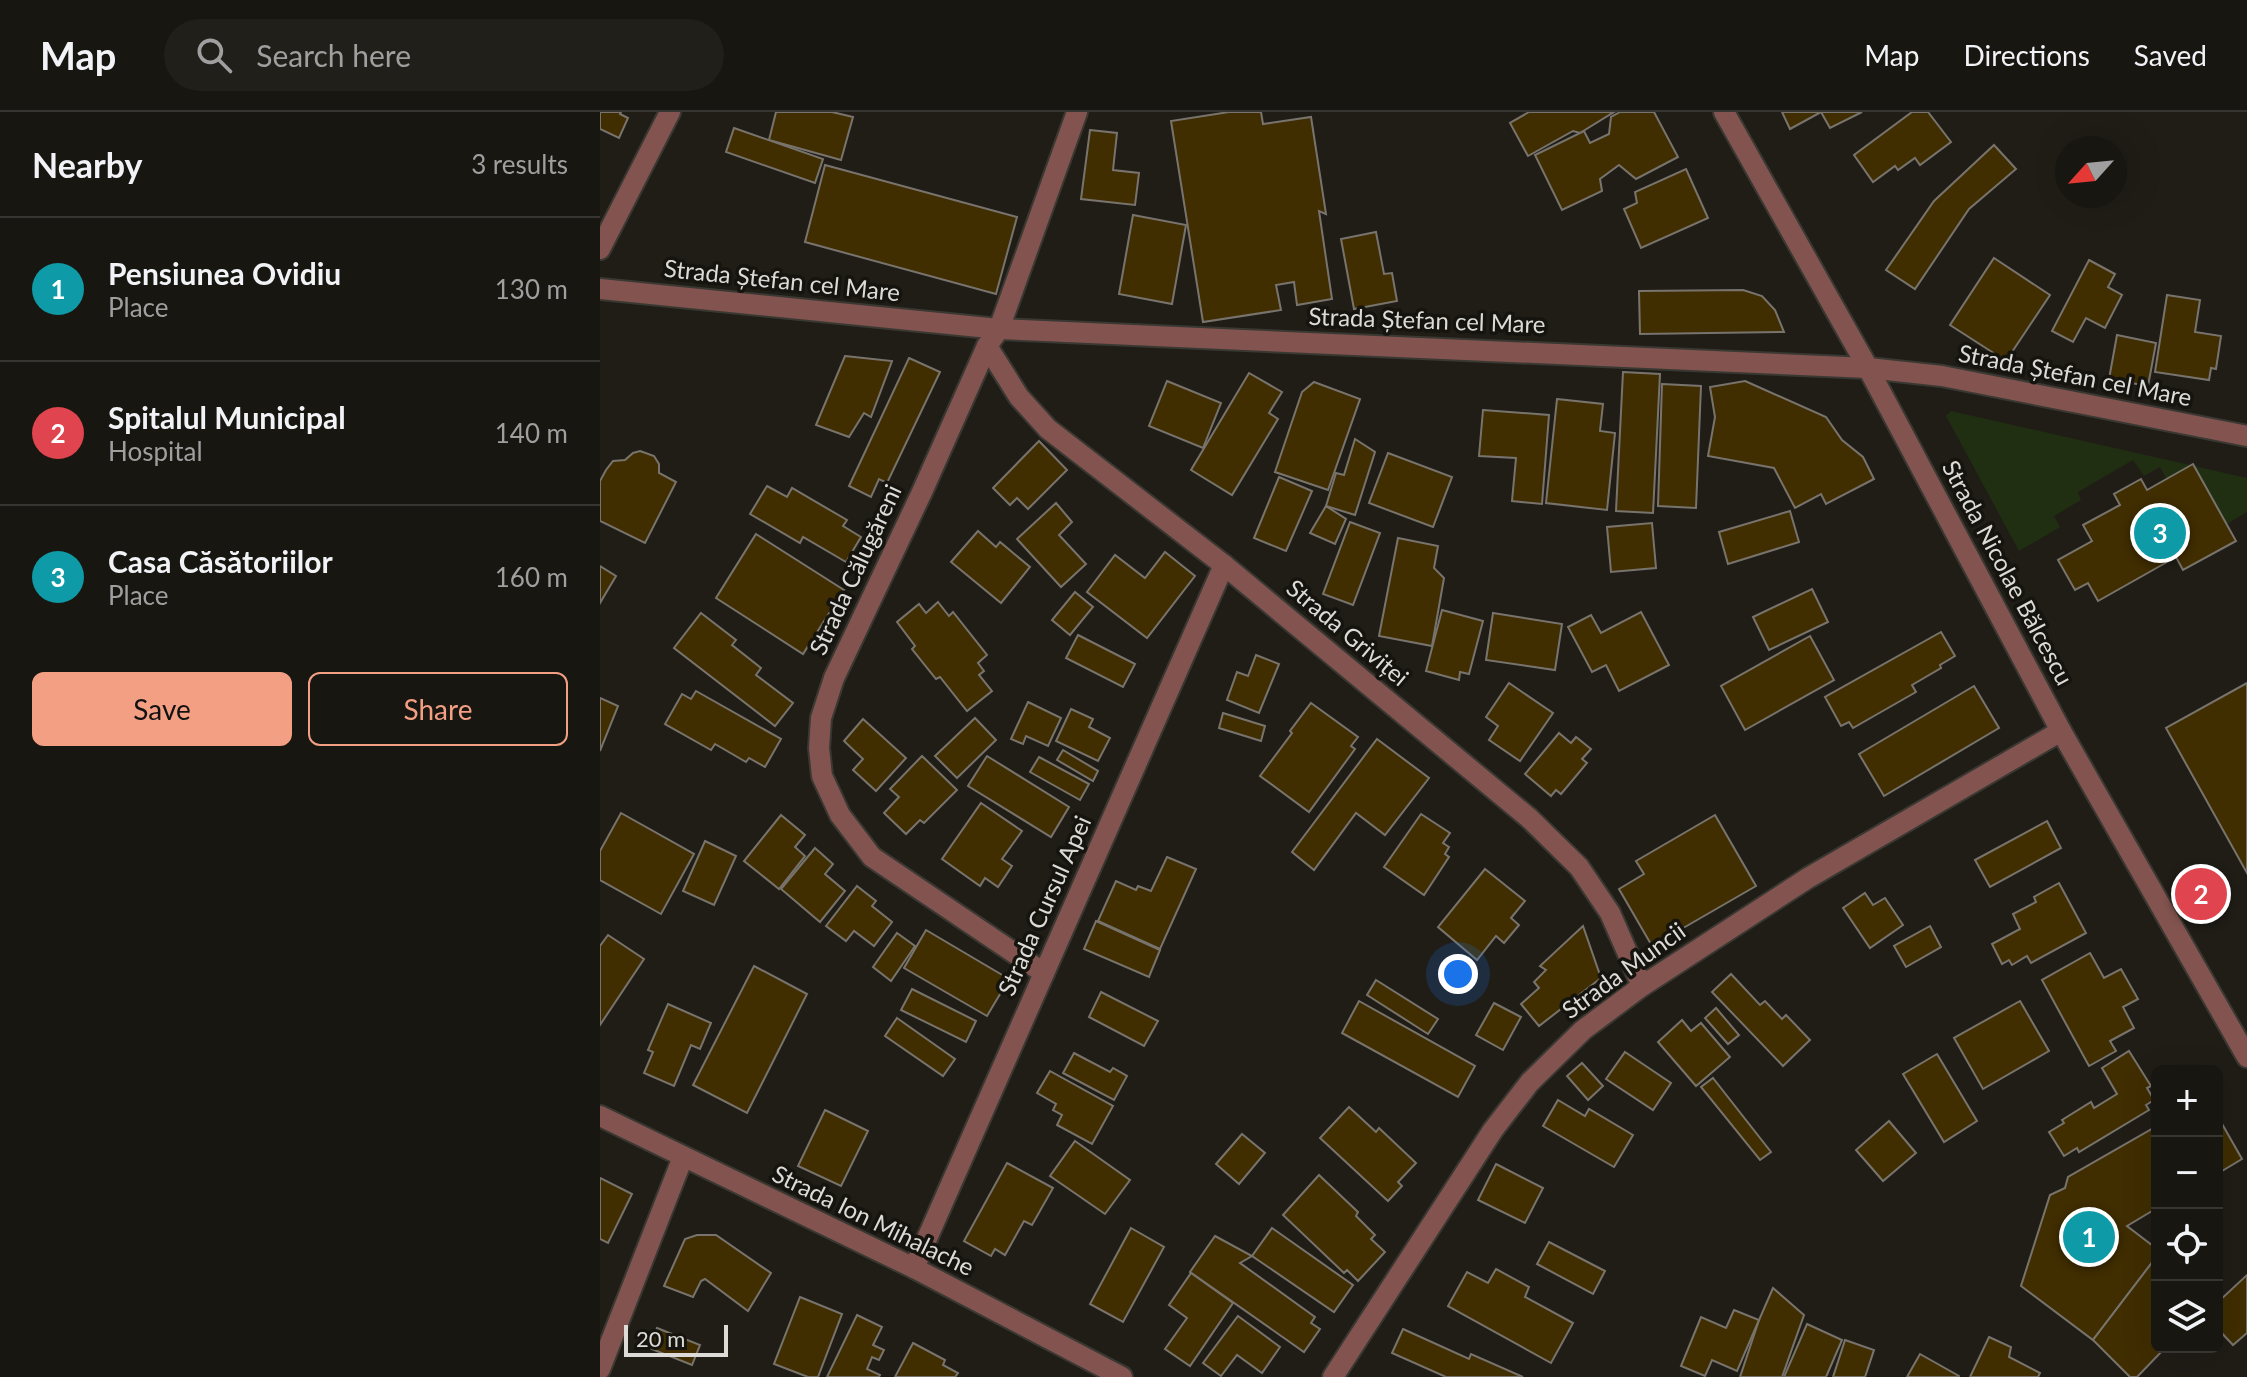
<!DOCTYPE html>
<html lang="en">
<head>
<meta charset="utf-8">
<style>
  :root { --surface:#181611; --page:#211f1a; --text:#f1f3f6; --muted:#9f9f9f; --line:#363531; --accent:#f39f84 }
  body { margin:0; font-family:Lato,sans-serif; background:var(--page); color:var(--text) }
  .controls { position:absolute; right:24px; bottom:24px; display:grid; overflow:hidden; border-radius:12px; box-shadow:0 8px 32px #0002 }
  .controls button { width:72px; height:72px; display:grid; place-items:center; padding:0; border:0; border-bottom:2px solid var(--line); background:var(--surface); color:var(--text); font:40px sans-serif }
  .compass { position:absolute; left:1455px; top:24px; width:72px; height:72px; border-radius:50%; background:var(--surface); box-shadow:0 8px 32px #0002; rotate:243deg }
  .scale { position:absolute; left:24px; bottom:20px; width:104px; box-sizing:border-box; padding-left:8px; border:4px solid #dddbd7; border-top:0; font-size:22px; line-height:28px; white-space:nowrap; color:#dddbd7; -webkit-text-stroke:6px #16140e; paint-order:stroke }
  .you { position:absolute; left:858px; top:862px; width:28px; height:28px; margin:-20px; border:6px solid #fff; border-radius:50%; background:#1a73e8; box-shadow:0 0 0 12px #1a73e833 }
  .badge { display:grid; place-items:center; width:52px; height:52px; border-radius:50%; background:var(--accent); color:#fff; font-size:26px; font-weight:700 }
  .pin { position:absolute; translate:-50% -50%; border:4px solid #fff; box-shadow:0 2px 8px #0006 }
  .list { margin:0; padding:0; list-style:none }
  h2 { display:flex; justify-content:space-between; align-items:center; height:104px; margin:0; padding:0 32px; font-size:34px }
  h2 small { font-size:26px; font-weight:400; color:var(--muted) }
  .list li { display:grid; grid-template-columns:52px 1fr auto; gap:24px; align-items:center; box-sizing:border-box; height:144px; padding:0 32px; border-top:2px solid var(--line) }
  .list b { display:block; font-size:30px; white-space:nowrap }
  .list p { margin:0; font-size:26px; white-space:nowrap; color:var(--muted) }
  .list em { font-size:26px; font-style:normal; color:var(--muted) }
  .actions { display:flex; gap:16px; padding:24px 32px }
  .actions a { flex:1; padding:18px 0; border:2px solid var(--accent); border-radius:12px; text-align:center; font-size:28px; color:var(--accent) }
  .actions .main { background:var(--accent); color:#111 }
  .icon { flex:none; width:44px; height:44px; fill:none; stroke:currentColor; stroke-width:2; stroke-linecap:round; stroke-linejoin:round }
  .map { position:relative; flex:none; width:1647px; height:1265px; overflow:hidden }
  header { display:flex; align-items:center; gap:48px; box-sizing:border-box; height:112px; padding:0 40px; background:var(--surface); border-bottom:2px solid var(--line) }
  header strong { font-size:38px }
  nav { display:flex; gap:44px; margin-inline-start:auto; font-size:28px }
  .search { width:560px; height:72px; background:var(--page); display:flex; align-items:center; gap:20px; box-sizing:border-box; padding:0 28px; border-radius:44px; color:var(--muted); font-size:30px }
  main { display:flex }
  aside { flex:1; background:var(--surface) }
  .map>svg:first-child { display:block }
</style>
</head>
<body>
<header>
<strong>Map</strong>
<div class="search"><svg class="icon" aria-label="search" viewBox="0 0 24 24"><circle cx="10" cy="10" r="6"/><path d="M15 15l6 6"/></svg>Search here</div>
<nav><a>Map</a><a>Directions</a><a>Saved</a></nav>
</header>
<main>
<aside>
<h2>Nearby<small>3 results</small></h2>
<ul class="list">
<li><span class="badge" style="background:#0f9aa8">1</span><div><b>Pensiunea Ovidiu</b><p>Place</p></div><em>130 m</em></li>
<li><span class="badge" style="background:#e0444e">2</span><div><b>Spitalul Municipal</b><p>Hospital</p></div><em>140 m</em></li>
<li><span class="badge" style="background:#0f9aa8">3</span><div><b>Casa Căsătoriilor</b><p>Place</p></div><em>160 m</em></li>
</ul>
<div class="actions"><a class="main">Save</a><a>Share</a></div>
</aside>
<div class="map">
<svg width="1647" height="1265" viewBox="0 0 1647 1265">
  <rect width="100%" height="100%" fill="#201d17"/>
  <polygon fill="#202e11" points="1351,299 1647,366 1647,400 1627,412 1597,360 1571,375 1560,355 1544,364 1533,348 1478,380 1481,388 1454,404 1460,415 1419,439 1346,304"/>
  <g fill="#402d00" stroke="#78746d" stroke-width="2">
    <polygon points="0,0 21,0 20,2 28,6 19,26 0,17"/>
    <polygon points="176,0 232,0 253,5 241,48 169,28"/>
    <polygon points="629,0 661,0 663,12 711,5 726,102 719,99 732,187 697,193 694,170 676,173 681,198 603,210 571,9"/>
    <polygon points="929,0 1014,0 980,21 973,19 928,44 910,11"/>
    <polygon points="1020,0 1054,0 1078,45 1036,67 1019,53 1000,67 1002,79 962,98 935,43 984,19 990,31 1009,22 1011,5"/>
    <polygon points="1182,0 1262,0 1230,16 1221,0 1190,17"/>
    <polygon points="1312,0 1328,0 1351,30 1320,53 1315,46 1298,58 1295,54 1273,70 1254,43"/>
    <polygon points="134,16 223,47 215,71 126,40"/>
    <polygon points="490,18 517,21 513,58 539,61 535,93 481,87"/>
    <polygon points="1394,33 1416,57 1369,97 1315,177 1286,158 1334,89"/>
    <polygon points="225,53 417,105 396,182 205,130"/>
    <polygon points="1086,57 1108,106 1041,136 1024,97 1037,91 1035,80"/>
    <polygon points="533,103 586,113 572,192 519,182"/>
    <polygon points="776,120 784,162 792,161 797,189 754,197 741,127"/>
    <polygon points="1394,146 1450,183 1406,249 1350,213"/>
    <polygon points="1489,148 1515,162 1508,175 1522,183 1505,216 1486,206 1473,230 1452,219"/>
    <polygon points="1143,178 1162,184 1175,198 1184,220 1040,222 1039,179"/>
    <polygon points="1567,183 1600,188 1595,220 1621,224 1616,257 1611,256 1609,268 1555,260"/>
    <polygon points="1517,223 1556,231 1548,274 1509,267"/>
    <polygon points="245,244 292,249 271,305 264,301 249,325 216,313"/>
    <polygon points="309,246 340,260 287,371 279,367 271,385 249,374"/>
    <polygon points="1023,260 1060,262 1053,401 1016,399"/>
    <polygon points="649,261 682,280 669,301 678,307 632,383 591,358"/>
    <polygon points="567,269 621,291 603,336 549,314"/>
    <polygon points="1145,269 1226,305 1242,328 1263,345 1274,367 1226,392 1221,382 1195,396 1174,356 1108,344 1115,305 1110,275"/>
    <polygon points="714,270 760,287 728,378 675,360 702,280"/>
    <polygon points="1062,272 1101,274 1096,396 1058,394"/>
    <polygon points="957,287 1003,292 1000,319 1015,321 1007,398 946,391"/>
    <polygon points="883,298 949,303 942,392 912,389 916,346 879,344"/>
    <polygon points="755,327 775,340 755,403 726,394 736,361 744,363"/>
    <polygon points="439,329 467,358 428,397 417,386 410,393 393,376"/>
    <polygon points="40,339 54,344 59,352 59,361 76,370 45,431 0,409 0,369 6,358 13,349 25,348 33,341"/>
    <polygon points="788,341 852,365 833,415 769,391"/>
    <polygon points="1593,352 1636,429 1583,458 1576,445 1498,489 1488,471 1475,478 1458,448 1492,429 1483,413 1520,393 1514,382 1541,367 1547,378"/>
    <polygon points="679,365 712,379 686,439 654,426"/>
    <polygon points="167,374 187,385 192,376 247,408 243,414 261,425 246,450 203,425 200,431 150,402"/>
    <polygon points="456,391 472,410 459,423 486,452 461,475 417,427"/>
    <polygon points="726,394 746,407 735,432 710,421"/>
    <polygon points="1190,399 1199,430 1128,452 1119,420"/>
    <polygon points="750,410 780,421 753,493 723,482"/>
    <polygon points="1052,411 1056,456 1011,460 1007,415"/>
    <polygon points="378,419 396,435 400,430 430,455 401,491 351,450"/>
    <polygon points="156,422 244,478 203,542 116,486"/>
    <polygon points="798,426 838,434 834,456 844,466 832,534 779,524"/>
    <polygon points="565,440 595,464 547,526 487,480 515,443 545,466"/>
    <polygon points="0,454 16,464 0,491"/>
    <polygon points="1212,477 1228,510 1169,538 1153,505"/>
    <polygon points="475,480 493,495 470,523 452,508"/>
    <polygon points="338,490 349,504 353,500 387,543 378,551 384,559 379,563 392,579 367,599 340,565 336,567 312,537 315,534 297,510 319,492 326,501"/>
    <polygon points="842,498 883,509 869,562 860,560 859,568 826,559"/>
    <polygon points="1041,500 1069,553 1019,579 1006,553 992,560 968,515 991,503 1001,521"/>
    <polygon points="101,501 136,528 132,533 161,556 156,563 193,591 175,614 74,536"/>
    <polygon points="893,501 962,512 955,558 886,548"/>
    <polygon points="1341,520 1355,544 1340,553 1341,556 1312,573 1316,580 1253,616 1249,610 1241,614 1225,585"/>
    <polygon points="478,523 535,552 523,575 466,546"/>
    <polygon points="1210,524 1234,568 1145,618 1121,574"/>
    <polygon points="656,543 679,552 659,601 627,588 637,560 648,564"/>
    <polygon points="909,571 953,601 920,649 889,628 898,614 886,605"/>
    <polygon points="1647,571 1647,761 1566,616"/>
    <polygon points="1374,574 1399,616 1284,684 1259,642"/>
    <polygon points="96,579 181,627 165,655 149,646 146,650 115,632 111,638 65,612 82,582 91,587"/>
    <polygon points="0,586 18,594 0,639"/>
    <polygon points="428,590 461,606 448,634 426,624 423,632 411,627"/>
    <polygon points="711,591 758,625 751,634 755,637 709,700 660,664 692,621 690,619"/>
    <polygon points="471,597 493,607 489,615 510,626 498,649 456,629"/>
    <polygon points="623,601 665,614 661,629 619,616"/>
    <polygon points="375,606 396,628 357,666 335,644"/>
    <polygon points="263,607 306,646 276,679 253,658 263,647 244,629"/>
    <polygon points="959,621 971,631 976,625 991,637 982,647 987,651 961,682 956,678 951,684 925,662"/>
    <polygon points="777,627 829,666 785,723 756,701 714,758 692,740"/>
    <polygon points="463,638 498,659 493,669 457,648"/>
    <polygon points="322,644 357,678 324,711 320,708 306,722 284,701 299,685 290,677"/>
    <polygon points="387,644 469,695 451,725 368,674"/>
    <polygon points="439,645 489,672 480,688 430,660"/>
    <polygon points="381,691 422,719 402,747 412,754 398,775 385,766 380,774 342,747"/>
    <polygon points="21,701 94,742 61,802 0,768 0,739"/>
    <polygon points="821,702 850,721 843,731 849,735 845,742 849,745 824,783 784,755"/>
    <polygon points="181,703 205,723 195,735 205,744 179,777 144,749"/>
    <polygon points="1115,703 1156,774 1052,834 1019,777 1044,762 1036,749"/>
    <polygon points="1447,709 1461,736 1390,775 1375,748"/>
    <polygon points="105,729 136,744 114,793 83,779"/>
    <polygon points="215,736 233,752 225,762 245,779 220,810 181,777"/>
    <polygon points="567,745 596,757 560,837 498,809 516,769 536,778 538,774 551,779"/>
    <polygon points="885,757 925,789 911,806 919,813 904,831 896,824 877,848 838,815"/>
    <polygon points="1459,771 1486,821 1431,851 1427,844 1412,853 1409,848 1402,852 1392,832 1420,817 1413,802 1436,790 1434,785"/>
    <polygon points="257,774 276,789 272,794 292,810 274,834 254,819 246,829 226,814"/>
    <polygon points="1265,781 1273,793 1285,786 1303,813 1270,836 1243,796"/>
    <polygon points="496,809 560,838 549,865 484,837"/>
    <polygon points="983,814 1001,866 939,914 921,892 939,876 934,870 946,858 940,854"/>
    <polygon points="1330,814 1341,835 1306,855 1294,834"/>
    <polygon points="326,818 409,867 387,904 304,856"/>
    <polygon points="297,821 315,834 291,869 273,855"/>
    <polygon points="8,823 44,847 0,913 0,834"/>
    <polygon points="1490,841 1504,866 1521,857 1538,887 1523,895 1534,916 1510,929 1516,939 1489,954 1442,868"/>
    <polygon points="154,854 207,882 147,1001 93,973"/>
    <polygon points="1131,862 1160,893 1165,889 1182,907 1186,903 1210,928 1183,954 1112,880"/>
    <polygon points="776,868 838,907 828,922 767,883"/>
    <polygon points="312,877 376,909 366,930 301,898"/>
    <polygon points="501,880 558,909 544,934 489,905"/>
    <polygon points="759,889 875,954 858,985 742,921"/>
    <polygon points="1420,889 1449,939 1383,977 1354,926"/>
    <polygon points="894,891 921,905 903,938 876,923"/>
    <polygon points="68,892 111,911 100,937 91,933 74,974 44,961 53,940 48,938"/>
    <polygon points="1116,896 1139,923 1128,932 1105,906"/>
    <polygon points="297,906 355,947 343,964 285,924"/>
    <polygon points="1082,908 1091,919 1101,911 1130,945 1096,974 1058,930"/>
    <polygon points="1529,939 1551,974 1547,976 1554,988 1546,993 1549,998 1479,1040 1477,1036 1464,1044 1449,1020 1464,1011 1462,1008 1491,990 1494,996 1517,982 1502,956"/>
    <polygon points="1025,940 1071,971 1053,998 1006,967"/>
    <polygon points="474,941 510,960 513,956 527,964 514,988 463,961"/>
    <polygon points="1337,942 1377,1009 1344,1030 1303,962"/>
    <polygon points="982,951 1003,974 988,988 967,964"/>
    <polygon points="450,959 513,994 492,1032 457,1013 462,1003 453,998 456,992 437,981"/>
    <polygon points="1113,966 1171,1040 1160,1048 1101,975"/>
    <polygon points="958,988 985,1004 989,997 1033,1023 1014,1055 943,1014"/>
    <polygon points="749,995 776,1020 779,1016 816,1051 798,1070 802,1074 788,1089 720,1026"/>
    <polygon points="225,998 268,1019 241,1074 198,1054"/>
    <polygon points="1617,1003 1642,1047 1617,1062"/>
    <polygon points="1289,1009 1316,1041 1283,1069 1256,1038"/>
    <polygon points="1557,1014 1557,1096 1527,1114 1557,1137 1557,1144 1493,1228 1421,1174 1450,1083 1465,1076 1468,1065"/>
    <polygon points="642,1022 665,1041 639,1072 616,1052"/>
    <polygon points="475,1029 530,1068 505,1102 450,1064"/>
    <polygon points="407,1051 453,1076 432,1113 424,1109 405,1143 395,1137 391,1144 364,1129"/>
    <polygon points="896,1052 943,1076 925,1111 878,1088"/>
    <polygon points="719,1063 758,1100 756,1104 775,1123 771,1127 785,1140 758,1169 747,1158 744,1161 683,1103"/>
    <polygon points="0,1066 32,1082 8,1131 0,1127"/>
    <polygon points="531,1116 564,1135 523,1210 490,1192"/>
    <polygon points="672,1116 753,1173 734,1200 652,1144"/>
    <polygon points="97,1123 116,1123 171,1161 148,1199 105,1167 101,1169 93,1185 64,1174 85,1127"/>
    <polygon points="615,1124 652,1144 640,1151 715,1205 711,1211 720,1217 704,1240 590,1160"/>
    <polygon points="949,1130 1005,1159 993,1182 937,1152"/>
    <polygon points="1557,1144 1557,1235 1566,1235 1537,1265 1530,1265 1493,1228"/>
    <polygon points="896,1157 929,1175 925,1185 973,1211 951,1251 848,1194 867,1160 888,1171"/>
    <polygon points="591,1161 633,1191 590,1254 565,1237 587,1206 569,1193"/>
    <polygon points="1647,1163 1647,1221 1633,1233 1617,1216 1617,1191"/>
    <polygon points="1173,1176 1204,1203 1182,1265 1140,1265 1159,1208"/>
    <polygon points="200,1185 242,1202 218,1265 208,1265 174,1252"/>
    <polygon points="1134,1198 1159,1208 1137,1259 1112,1248 1105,1264 1081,1254 1101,1205 1126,1216"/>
    <polygon points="257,1203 282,1215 273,1233 284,1238 279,1248 272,1245 267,1257 280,1263 279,1265 227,1265"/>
    <polygon points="638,1204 680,1235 662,1261 637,1243 621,1264 603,1251"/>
    <polygon points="1207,1212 1242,1228 1226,1265 1184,1265"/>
    <polygon points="57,1216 100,1233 92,1253 49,1236"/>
    <polygon points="803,1217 869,1247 871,1242 923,1265 846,1265 792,1241"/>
    <polygon points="1389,1225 1411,1235 1409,1245 1440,1261 1438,1265 1370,1265"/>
    <polygon points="1245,1228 1274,1238 1265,1265 1233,1265"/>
    <polygon points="313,1231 345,1248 343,1253 358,1261 355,1265 295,1265"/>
    <polygon points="1320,1242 1359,1264 1359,1265 1307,1265"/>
  </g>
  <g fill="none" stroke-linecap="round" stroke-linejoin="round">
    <defs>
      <g id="minor">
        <polyline points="1124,0 1268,256 1461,619 1647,945"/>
        <polyline points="0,137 70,0"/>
        <polyline points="0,177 399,217 1268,256 1342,264 1647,324"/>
        <polyline points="387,234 419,285 448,317 624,453 929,706 979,755 1010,801 1042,874"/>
        <polyline points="444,861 272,745 240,703 222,664 219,636 221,606 234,566 322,380 387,234 399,217 477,0"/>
        <polyline points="0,1004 314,1156 522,1265"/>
        <polyline points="314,1156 624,453"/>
        <polyline points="0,1257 83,1045"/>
        <polyline points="733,1265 893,1018 930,970 983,918 1042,874 1208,766 1461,619"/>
      </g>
    </defs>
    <use href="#minor" stroke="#3a3832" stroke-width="24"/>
    <use href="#minor" stroke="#83544f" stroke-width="20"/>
  </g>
  <g text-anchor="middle" stroke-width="7" stroke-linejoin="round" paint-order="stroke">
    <g font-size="24" fill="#dddbd7" stroke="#16140e">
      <text transform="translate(182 169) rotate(6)" y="8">Strada Ștefan cel Mare</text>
      <text transform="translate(827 209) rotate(2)" y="8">Strada Ștefan cel Mare</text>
      <text transform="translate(1475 264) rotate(11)" y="8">Strada Ștefan cel Mare</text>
      <text transform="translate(256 458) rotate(-65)" y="8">Strada Călugăreni</text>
      <text transform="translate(1407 461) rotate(62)" y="8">Strada Nicolae Bălcescu</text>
      <text transform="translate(747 521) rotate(40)" y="8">Strada Griviței</text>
      <text transform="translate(445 794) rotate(-66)" y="8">Strada Cursul Apei</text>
      <text transform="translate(1024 859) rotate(-36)" y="8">Strada Muncii</text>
      <text transform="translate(273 1109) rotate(26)" y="8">Strada Ion Mihalache</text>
    </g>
  </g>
</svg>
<div class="controls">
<button>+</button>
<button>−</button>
<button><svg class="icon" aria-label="locate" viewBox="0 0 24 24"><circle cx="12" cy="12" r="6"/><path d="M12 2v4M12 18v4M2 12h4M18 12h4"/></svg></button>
<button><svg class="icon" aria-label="layers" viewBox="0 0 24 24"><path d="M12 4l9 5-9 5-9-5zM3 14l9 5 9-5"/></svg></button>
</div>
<svg class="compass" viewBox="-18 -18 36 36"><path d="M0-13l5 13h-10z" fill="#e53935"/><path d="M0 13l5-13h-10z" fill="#9f9f9f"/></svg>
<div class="scale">20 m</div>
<div class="you"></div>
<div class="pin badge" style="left:1489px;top:1125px;background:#0f9aa8">1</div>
<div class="pin badge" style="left:1601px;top:782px;background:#e0444e">2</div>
<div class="pin badge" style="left:1560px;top:421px;background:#0f9aa8">3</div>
</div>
</main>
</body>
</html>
